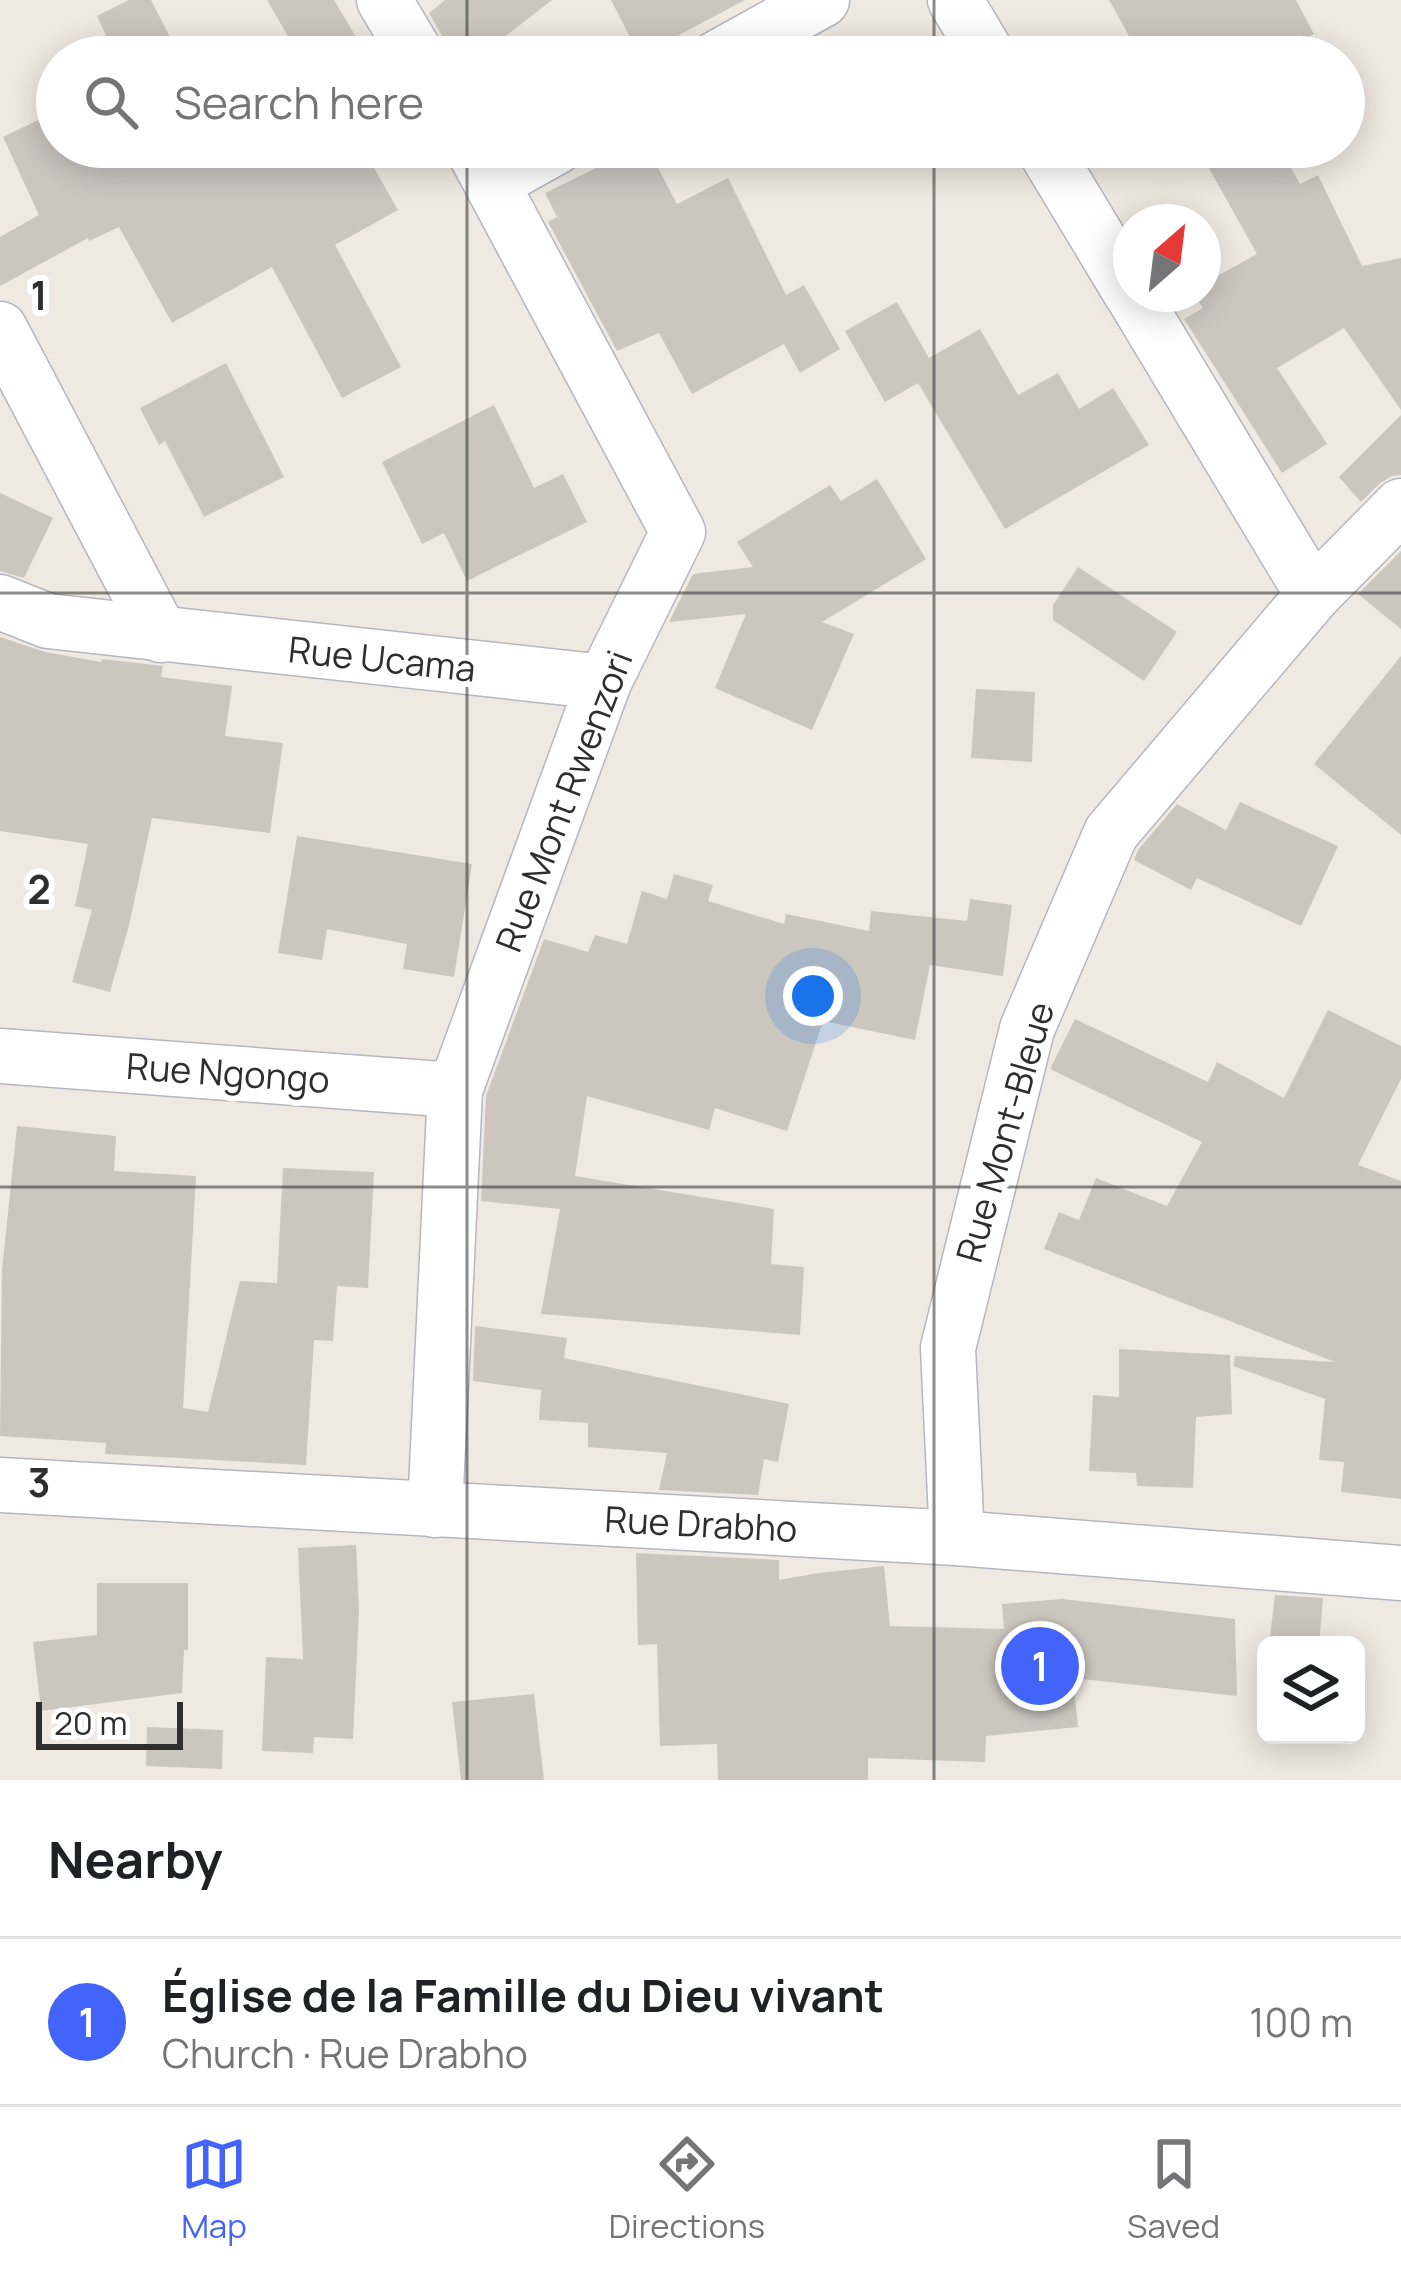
<!DOCTYPE html>
<html lang="en">
<head>
<meta charset="utf-8">
<style>
  :root { --surface:#fff; --page:#f2f2f2; --text:#202124; --muted:#757577; --line:#e0e0e0; --accent:#4264fb }
  body { margin:0; font-family:Manrope,sans-serif; background:var(--page); color:var(--text) }
  .controls { position:absolute; right:36px; bottom:36px; display:grid; overflow:hidden; border-radius:18px; box-shadow:0 6px 30px #0003 }
  .controls button { width:108px; height:108px; display:grid; place-items:center; padding:0; border:0; border-bottom:3px solid var(--line); background:var(--surface); color:var(--text); font:60px sans-serif }
  .compass { position:absolute; left:1113px; top:204px; width:108px; height:108px; border-radius:50%; background:var(--surface); box-shadow:0 6px 30px #0003; rotate:28deg }
  .scale { position:absolute; left:36px; bottom:30px; width:147px; box-sizing:border-box; padding-left:12px; border:6px solid #2e2e2e; border-top:0; font-size:33px; line-height:42px; white-space:nowrap; color:#2e2e2e; -webkit-text-stroke:9px #fff; paint-order:stroke }
  .you { position:absolute; left:813px; top:996px; width:42px; height:42px; margin:-30px; border:9px solid #fff; border-radius:50%; background:#1a73e8; box-shadow:0 0 0 18px #1a73e833 }
  .badge { display:grid; place-items:center; width:78px; height:78px; border-radius:50%; background:var(--accent); color:#fff; font-size:39px; font-weight:700 }
  .pin { position:absolute; translate:-50% -50%; border:6px solid #fff; box-shadow:0 3px 12px #0006 }
  .list { margin:0; padding:0; list-style:none }
  h2 { display:flex; justify-content:space-between; align-items:center; height:156px; margin:0; padding:0 48px; font-size:51px }
  h2 small { font-size:39px; font-weight:400; color:var(--muted) }
  .list li { display:grid; grid-template-columns:78px 1fr auto; gap:36px; align-items:center; box-sizing:border-box; height:168px; padding:0 48px; border-top:3px solid var(--line) }
  .list b { display:block; font-size:45px; white-space:nowrap }
  .list p { margin:0; font-size:39px; white-space:nowrap; color:var(--muted) }
  .list em { font-size:39px; font-style:normal; color:var(--muted) }
  .icon { flex:none; width:66px; height:66px; fill:none; stroke:currentColor; stroke-width:2; stroke-linecap:round; stroke-linejoin:round }
  .map { position:relative; flex:none; width:1401px; height:1780px; overflow:hidden }
  .search { position:absolute; background:var(--surface); box-shadow:0 6px 30px #0003; left:36px; right:36px; top:36px; height:132px; display:flex; align-items:center; gap:30px; box-sizing:border-box; padding:0 42px; border-radius:66px; color:var(--muted); font-size:45px }
  .sheet { height:324px; background:var(--surface) }
  nav { display:flex; justify-content:space-around; align-items:center; box-sizing:border-box; height:168px; border-top:3px solid var(--line); background:var(--surface); font-size:33px; color:var(--muted) }
  nav a { display:grid; justify-items:center; gap:6px }
  nav .on { color:var(--accent) }
  .map>svg:first-child { display:block }
</style>
</head>
<body>
<div class="map">
<svg width="1401" height="1780" viewBox="0 0 1401 1780">
  <rect width="100%" height="100%" fill="#efe9e1"/>
  <g fill="#cbc7bf">
    <polygon points="129,0 151,0 180,57 116,57 97,16"/>
    <polygon points="267,0 334,0 368,57 300,57"/>
    <polygon points="445,0 552,0 479,57 449,57 445,41 429,13"/>
    <polygon points="611,0 745,0 679,35 683,43 656,57 640,57"/>
    <polygon points="1109,0 1296,0 1314,34 1269,57 1141,57"/>
    <polygon points="57,111 57,147 362,147 398,210 335,245 401,367 342,398 272,267 172,323 119,227 89,241 88,238 0,286 0,237 39,215 3,137"/>
    <polygon points="639,147 647,147 677,204 728,178 786,295 804,285 840,349 800,373 784,344 692,394 659,333 617,351 548,222 557,217 545,193"/>
    <polygon points="1197,147 1279,147 1300,184 1318,175 1362,266 1401,258 1401,410 1344,328 1277,368 1327,444 1282,473 1184,319 1203,308 1194,294 1203,294 1203,284 1257,254"/>
    <polygon points="897,302 929,358 980,329 1018,395 1058,373 1079,409 1113,388 1149,445 1005,529 918,383 885,402 845,331"/>
    <polygon points="226,363 284,477 204,517 165,441 159,445 140,408"/>
    <polygon points="494,405 534,488 563,474 587,522 467,581 444,533 422,544 382,462"/>
    <polygon points="1401,415 1401,475 1392,476 1380,483 1361,502 1339,477"/>
    <polygon points="877,479 926,559 822,622 854,634 812,730 715,688 746,614 669,622 693,574 753,567 737,542 830,485 841,501"/>
    <polygon points="0,493 53,518 24,578 0,571"/>
    <polygon points="1401,551 1401,629 1358,594"/>
    <polygon points="1078,567 1177,632 1144,681 1053,620 1053,605"/>
    <polygon points="0,637 45,652 101,662 102,659 163,666 161,677 232,686 225,736 283,743 270,833 152,818 129,925 110,992 72,982 92,910 75,906 88,844 0,831"/>
    <polygon points="1401,656 1401,835 1314,764"/>
    <polygon points="976,689 1035,692 1032,762 971,758"/>
    <polygon points="1240,802 1338,846 1301,926 1197,878 1191,890 1134,860 1138,850 1177,804 1226,830"/>
    <polygon points="297,836 472,864 454,977 403,969 407,944 327,929 322,960 278,953"/>
    <polygon points="674,874 713,885 708,901 784,924 786,914 869,931 871,911 967,921 970,899 1012,905 1003,976 930,965 915,1040 823,1021 787,1131 715,1108 709,1130 587,1096 575,1176 774,1209 771,1264 804,1267 800,1335 541,1314 560,1209 481,1201 486,1096 544,939 588,952 595,935 627,944 642,891 667,899"/>
    <polygon points="1328,1010 1401,1046 1401,1079 1358,1165 1401,1181 1401,1499 1341,1492 1344,1462 1319,1460 1325,1399 1233,1366 1235,1356 1335,1362 1044,1249 1059,1212 1079,1220 1096,1178 1167,1206 1202,1142 1050,1069 1075,1019 1208,1082 1217,1062 1284,1098"/>
    <polygon points="17,1126 116,1136 114,1171 196,1176 183,1408 208,1412 240,1281 277,1283 283,1168 374,1172 368,1288 337,1286 333,1341 314,1340 306,1465 105,1454 106,1443 0,1436 2,1270"/>
    <polygon points="475,1326 567,1338 564,1358 789,1404 778,1462 764,1459 758,1495 659,1490 667,1453 588,1447 588,1423 539,1420 541,1390 473,1381"/>
    <polygon points="1119,1349 1230,1355 1232,1414 1196,1417 1193,1488 1137,1486 1136,1473 1089,1471 1093,1395 1119,1397"/>
    <polygon points="356,1545 359,1610 353,1739 314,1737 313,1753 262,1751 266,1657 303,1659 298,1548"/>
    <polygon points="636,1553 779,1560 779,1580 819,1573 884,1566 890,1626 1004,1629 1002,1604 1063,1599 1235,1619 1237,1696 1073,1678 1078,1727 986,1736 985,1762 868,1758 868,1780 718,1780 717,1744 660,1746 657,1644 638,1645"/>
    <polygon points="97,1583 188,1583 188,1650 184,1650 182,1693 41,1711 33,1642 97,1635"/>
    <polygon points="1275,1595 1323,1598 1319,1645 1269,1645"/>
    <polygon points="534,1694 544,1780 461,1780 452,1702"/>
    <polygon points="147,1727 223,1730 222,1769 146,1766"/>
  </g>
  <g fill="none" stroke-linecap="round" stroke-linejoin="round">
    <defs>
      <g id="street">
        <polyline points="384,0 418,57"/>
        <polyline points="955,0 989,57"/>
        <polyline points="719,57 822,0"/>
        <polyline points="1043,147 1131,293"/>
        <polyline points="493,182 556,147"/>
        <polyline points="0,329 161,635"/>
        <polyline points="1313,595 1401,506"/>
        <polyline points="0,602 48,621 604,682"/>
        <polyline points="0,1056 455,1090"/>
        <polyline points="0,1485 957,1538 1401,1573"/>
        <polyline points="435,1510 455,1090 604,682 678,532 472,147"/>
        <polyline points="957,1538 948,1348 1027,1029 1111,833 1313,595 1132,294"/>
      </g>
    </defs>
    <use href="#street" stroke="#b4b7c1" stroke-width="57"/>
    <use href="#street" stroke="#fff" stroke-width="54"/>
  </g>
  <path fill="none" stroke="#2e2e2e" stroke-width="3" stroke-opacity="0.55" d="M467,0v57M934,0v57M467,147v1633M934,147v1633M0,593h1401M0,1187h1401"/>
  <g text-anchor="middle" stroke-width="12" stroke-linejoin="round" paint-order="stroke">
    <g font-size="36" fill="#2e2e2e" stroke="#fff">
      <text transform="translate(382 659) rotate(6)" y="13">Rue Ucama</text>
      <text transform="translate(564 801) rotate(-69)" y="13">Rue Mont Rwenzori</text>
      <text transform="translate(228 1073) rotate(4)" y="13">Rue Ngongo</text>
      <text transform="translate(1005 1132) rotate(-74)" y="13">Rue Mont-Bleue</text>
      <text transform="translate(701 1524) rotate(3)" y="13">Rue Drabho</text>
    </g>
  </g>
  <g font-size="39" text-anchor="middle" font-weight="bold" fill="#2e2e2e" stroke="#fff" stroke-width="12" stroke-linejoin="round" paint-order="stroke">
    <text x="39" y="310">1</text>
    <text x="39" y="904">2</text>
    <text x="39" y="1497">3</text>
  </g>
</svg>
<div class="controls">
<button><svg class="icon" aria-label="layers" viewBox="0 0 24 24"><path d="M12 4l9 5-9 5-9-5zM3 14l9 5 9-5"/></svg></button>
</div>
<svg class="compass" viewBox="-18 -18 36 36"><path d="M0-13l5 13h-10z" fill="#e53935"/><path d="M0 13l5-13h-10z" fill="#757577"/></svg>
<div class="scale">20 m</div>
<div class="you"></div>
<div class="pin badge" style="left:1040px;top:1666px">1</div>
<div class="search"><svg class="icon" aria-label="search" viewBox="0 0 24 24"><circle cx="10" cy="10" r="6"/><path d="M15 15l6 6"/></svg>Search here</div>
</div>
<section class="sheet">
<h2>Nearby<small></small></h2>
<ul class="list">
<li><span class="badge">1</span><div><b>Église de la Famille du Dieu vivant</b><p>Church · Rue Drabho</p></div><em>100 m</em></li>
</ul>
</section>
<nav>
<a class="on"><svg class="icon" aria-label="map" viewBox="0 0 24 24"><path d="M3 6l6-2 6 2 6-2v14l-6 2-6-2-6 2zM9 4v14M15 6v14"/></svg>Map</a>
<a><svg class="icon" aria-label="directions" viewBox="0 0 24 24"><path d="M12 3l9 9-9 9-9-9zM9 14v-3h6M13 9l2 2-2 2"/></svg>Directions</a>
<a><svg class="icon" aria-label="saved" viewBox="0 0 24 24"><path d="M7 4h10v16l-5-4-5 4z"/></svg>Saved</a>
</nav>
</body>
</html>
